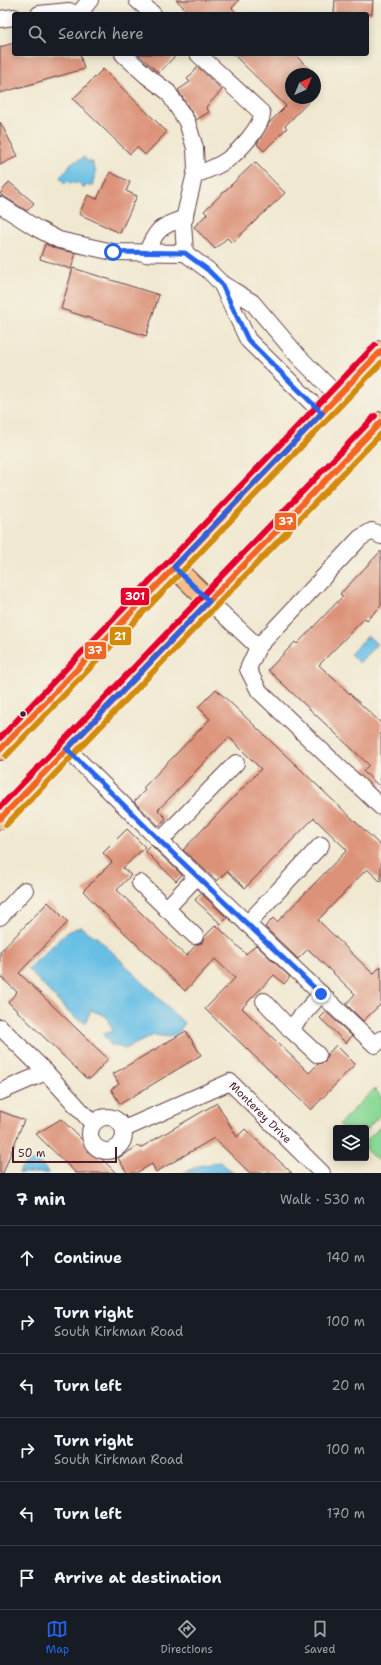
<!DOCTYPE html>
<html lang="en">
<head>
<meta charset="utf-8">
<style>
  :root { --surface:#171b24; --page:#242831; --text:#f1f3f6; --muted:#9ea1a6; --line:#363941; --accent:#2563eb }
  body { margin:0; font-family:"Shantell Sans",sans-serif; background:var(--page); color:var(--text) }
  .controls { position:absolute; right:12px; bottom:12px; display:grid; overflow:hidden; border-radius:4px; box-shadow:0 2px 10px #0003 }
  .controls button { width:36px; height:36px; display:grid; place-items:center; padding:0; border:0; border-bottom:1px solid var(--line); background:var(--surface); color:var(--text); font:20px sans-serif }
  .compass { position:absolute; left:285px; top:68px; width:36px; height:36px; border-radius:50%; background:var(--surface); box-shadow:0 2px 10px #0003; rotate:44deg }
  .scale { position:absolute; left:12px; bottom:10px; width:105px; box-sizing:border-box; padding-left:4px; border:2px solid #4a1f2b; border-top:0; font-size:11px; line-height:14px; white-space:nowrap; color:#4a1f2b; -webkit-text-stroke:3px #f7f3e8; paint-order:stroke }
  .stop { position:absolute; width:12px; height:12px; margin:-9px; border:3px solid #2563eb; border-radius:50%; background:#fff }
  .stop.end { background:#2563eb; border-color:#fff; box-shadow:0 1px 4px #0008 }
  .list { margin:0; padding:0; list-style:none }
  h2 { display:flex; justify-content:space-between; align-items:center; height:52px; margin:0; padding:0 16px; font-size:17px }
  h2 small { font-size:13px; font-weight:400; color:var(--muted) }
  .list li { display:grid; grid-template-columns:26px 1fr auto; gap:12px; align-items:center; box-sizing:border-box; height:64px; padding:0 16px; border-top:1px solid var(--line) }
  .list b { display:block; font-size:15px; white-space:nowrap }
  .list p { margin:0; font-size:13px; white-space:nowrap; color:var(--muted) }
  .list em { font-size:13px; font-style:normal; color:var(--muted) }
  .icon { flex:none; width:22px; height:22px; fill:none; stroke:currentColor; stroke-width:2; stroke-linecap:round; stroke-linejoin:round }
  .map { position:relative; flex:none; width:381px; height:1173px; overflow:hidden }
  .search { position:absolute; background:var(--surface); box-shadow:0 2px 10px #0003; left:12px; right:12px; top:12px; height:44px; display:flex; align-items:center; gap:10px; box-sizing:border-box; padding:0 14px; border-radius:4px; color:var(--muted); font-size:15px }
  .sheet { height:436px; background:var(--surface) }
  nav { display:flex; justify-content:space-around; align-items:center; box-sizing:border-box; height:56px; border-top:1px solid var(--line); background:var(--surface); font-size:11px; color:var(--muted) }
  nav a { display:grid; justify-items:center; gap:2px }
  nav .on { color:var(--accent) }
  .map>svg:first-child { display:block }
</style>
</head>
<body>
<div class="map">
<svg width="381" height="1173" viewBox="0 0 381 1173">
  <rect width="100%" height="100%" fill="#f7f3e8"/>
  <filter id="ink" filterUnits="userSpaceOnUse"><feTurbulence type="fractalNoise" baseFrequency=".025" numOctaves="2"/><feDisplacementMap in="SourceGraphic" scale="8" xChannelSelector="R" yChannelSelector="G"/><feConvolveMatrix kernelMatrix="1 2 1 2 8 2 1 2 1" color-interpolation-filters="sRGB"/></filter>
  <filter id="wash" filterUnits="userSpaceOnUse"><feTurbulence type="fractalNoise" baseFrequency=".012" numOctaves="4" result="noise"/><feDisplacementMap in="SourceGraphic" scale="16" xChannelSelector="R" yChannelSelector="G"/><feGaussianBlur stdDeviation="0.9" result="paint"/><feColorMatrix in="noise" values="0 0 0 0 0 0 0 0 0 0 0 0 0 0 0 0 0 1.4 0 .05"/><feComposite in="paint" operator="in"/></filter>
  <g filter="url(#wash)">
    <rect width="100%" height="100%" fill="#f0e8d0"/>
    <g fill="#8cda98" stroke="#6b7c62">
      <polygon points="374,1089 381,1096 381,1114 366,1130 366,1128 343,1128 339,1124"/>
      <polygon points="381,1126 381,1158 378,1161 366,1150 366,1141"/>
    </g>
    <g fill="#68bfe5" stroke="#596f88">
      <polygon points="84,157 88,162 89,161 93,163 93,167 96,171 94,174 96,177 93,180 93,185 90,186 87,185 84,188 78,182 76,184 73,182 71,184 68,181 65,184 60,177 66,171 71,163 81,159"/>
      <polygon points="368,636 377,644 359,663 350,654"/>
      <polygon points="80,927 99,939 184,1023 180,1031 169,1037 154,1035 125,1049 110,1044 103,1034 113,1031 106,1016 91,1010 85,1023 70,1014 28,969 67,932"/>
      <polygon points="28,1161 38,1161 49,1173 19,1173 21,1168"/>
      <polygon points="220,1162 234,1173 183,1173 198,1166"/>
    </g>
    <g id="blocks">
      <g fill="#dc9278">
        <polygon points="176,0 239,0 232,8 238,14 191,14"/>
        <polygon points="335,0 373,0 372,14 334,14"/>
        <polygon points="14,43 14,54 80,54 84,69 0,93 0,47"/>
        <polygon points="138,54 177,54 159,73"/>
        <polygon points="233,54 294,54 315,74 291,74 291,98 312,98 285,126 287,128 264,151 257,144 269,123 286,106"/>
        <polygon points="198,67 222,90 206,107 209,112 196,120 178,90 190,82 187,79"/>
        <polygon points="103,69 167,132 145,155 137,147 130,154 73,99"/>
        <polygon points="0,122 18,156 0,165"/>
        <polygon points="255,162 285,193 232,243 227,238 215,249 194,227 207,214 204,211"/>
        <polygon points="110,172 130,182 126,191 137,196 120,233 79,214 88,195 97,199"/>
        <polygon points="9,182 34,203 27,211 0,194"/>
        <polygon points="45,244 57,249 76,253 71,269 40,259"/>
        <polygon points="73,268 159,295 146,336 61,309"/>
        <polygon points="381,551 381,606 367,620 365,618 319,665 381,723 381,788 363,771 369,765 268,670 295,642 297,644 343,596 340,594"/>
        <polygon points="216,689 381,846 381,882 367,869 318,920 373,974 381,966 381,1004 363,1021 346,1004 355,994 308,949 298,959 265,927 273,918 277,922 347,850 314,818 245,888 227,871 217,881 183,850 261,769 229,737 158,810 166,818 159,826 134,802 145,790 143,788 210,719 198,707"/>
        <polygon points="127,829 145,847 123,868 131,875 117,890 186,956 196,945 202,943 204,937 216,925 246,954 256,945 290,977 284,984 274,975 242,1008 309,1073 318,1064 325,1062 327,1055 336,1045 355,1064 311,1110 205,1009 235,978 215,959 185,991 103,912 83,891 112,862 103,853"/>
        <polygon points="151,845 182,875 176,881 145,851"/>
        <polygon points="201,893 227,918 221,924 195,900"/>
        <polygon points="48,902 68,922 19,973 108,1059 91,1078 86,1078 8,1002 17,992 0,976 0,952"/>
        <polygon points="326,1012 352,1036 346,1043 320,1018"/>
        <polygon points="186,1031 201,1055 120,1104 111,1089 119,1084 113,1074"/>
        <polygon points="217,1103 237,1137 245,1129 292,1173 250,1173 214,1138 156,1172 152,1164 136,1173 127,1173 118,1158 138,1146 140,1148"/>
        <polygon points="0,1111 24,1120 3,1173 0,1173"/>
        <polygon points="61,1119 116,1173 76,1173 36,1134"/>
      </g>
    </g>
  </g>
  <g filter="url(#ink)">
    <use href="#blocks" fill-opacity="0" stroke="#633d44" stroke-width="1"/>
    <g fill="none" stroke-linecap="round" stroke-linejoin="round">
      <defs>
        <g id="minor">
          <polyline points="137,0 153,14"/>
          <polyline points="39,14 69,11 75,14"/>
          <polyline points="79,14 90,0"/>
          <polyline points="0,19 14,17"/>
          <polyline points="123,54 147,76 168,92 187,122 195,148 196,169 183,223 185,253"/>
          <path d="M195,175c11,-4 22,-8 32,-15 11,-8 35,-33 35,-47l-64,-59"/>
          <polyline points="0,205 36,228 59,240 113,252 185,253 208,270 221,283 252,302 298,356 338,396"/>
          <path d="M146,254c10,-25 14,-28 39,-36"/>
          <polyline points="221,283 248,340 322,413"/>
          <polyline points="381,536 372,531 360,538 258,647 248,669 259,691 381,807"/>
          <polyline points="209,601 258,647"/>
          <polyline points="67,749 160,841 375,1045 381,1039"/>
          <polyline points="160,841 236,763"/>
          <polyline points="140,883 195,936"/>
          <polyline points="166,909 197,876"/>
          <polyline points="0,917 25,890"/>
          <polyline points="247,924 321,845"/>
          <polyline points="264,1001 290,1029 318,1055"/>
          <polyline points="0,1027 46,1072 93,1124"/>
          <polyline points="290,1029 321,994"/>
          <polyline points="0,1092 46,1072"/>
          <circle cx="107" cy="1134" r="17"/>
          <path id="s1" d="M124,1129l106,-47 92,91"/>
        </g>
        <g id="major">
          <polyline points="174,567 209,601"/>
          <polyline points="0,750 381,351"/>
          <polyline points="0,819 381,422"/>
        </g>
      </defs>
      <use href="#minor" stroke="#633d44" stroke-width="18"/>
      <use href="#major" stroke="#633d44" stroke-width="22"/>
      <use href="#minor" stroke="#fff" stroke-width="16"/>
      <use href="#major" stroke="#f6be87" stroke-width="20"/>
      <defs>
        <g id="bus-1">
          <polyline points="0,750 381,351"/>
          <polyline points="0,819 381,422"/>
        </g>
        <g id="bus-2">
          <polyline points="6,756 381,363"/>
          <polyline points="6,825 381,434"/>
        </g>
        <g id="bus-3">
          <polyline points="0,738 375,345"/>
          <polyline points="0,807 375,416"/>
        </g>
      </defs>
      <use href="#bus-1" stroke="#f7f3e8" stroke-width="9"/>
      <use href="#bus-2" stroke="#f7f3e8" stroke-width="9"/>
      <use href="#bus-3" stroke="#f7f3e8" stroke-width="9"/>
      <use href="#bus-1" stroke="#f26522" stroke-width="6"/>
      <use href="#bus-2" stroke="#d48b09" stroke-width="6"/>
      <use href="#bus-3" stroke="#e4002b" stroke-width="6"/>
    </g>
  </g>
  <g fill="none" stroke-linecap="round" stroke-linejoin="round" filter="url(#ink)">
    <polyline stroke="#2563eb" stroke-width="5" points="113,252 185,253 208,270 221,283 248,340 322,413 174,567 209,601 67,749 160,841 321,994"/>
  </g>
  <circle fill="#4a1f2b" stroke="#f7f3e8" stroke-width="1.5" cx="23" cy="714" r="3.5"/>
  <g text-anchor="middle" stroke-width="3" stroke-linejoin="round" paint-order="stroke">
    <g font-size="11" fill="#4a1f2b" stroke="#f7f3e8">
      <text dy="4" stroke="none"><textPath href="#s1" startOffset="159">Monterey Drive</textPath></text>
    </g>
  </g>
  <g stroke="#f7f3e8" stroke-width="1.5">
    <rect x="274" y="512" width="23" height="19" rx="4" fill="#f26522"/>
    <rect x="120" y="587" width="30" height="19" rx="4" fill="#e4002b"/>
    <rect x="109" y="626" width="23" height="20" rx="4" fill="#d48b09"/>
    <rect x="84" y="641" width="23" height="19" rx="4" fill="#f26522"/>
  </g>
  <g font-size="11" text-anchor="middle" font-weight="bold" fill="#fff">
    <text x="286" y="525">37</text>
    <text x="135" y="600">301</text>
    <text x="120" y="640">21</text>
    <text x="95" y="654">37</text>
  </g>
</svg>
<div class="controls">
<button><svg class="icon" aria-label="layers" viewBox="0 0 24 24"><path d="M12 4l9 5-9 5-9-5zM3 14l9 5 9-5"/></svg></button>
</div>
<svg class="compass" viewBox="-18 -18 36 36"><path d="M0-13l5 13h-10z" fill="#e53935"/><path d="M0 13l5-13h-10z" fill="#9ea1a6"/></svg>
<div class="scale">50 m</div>
<div class="stop" style="left:113px;top:252px"></div>
<div class="stop end" style="left:321px;top:994px"></div>
<div class="search"><svg class="icon" aria-label="search" viewBox="0 0 24 24"><circle cx="10" cy="10" r="6"/><path d="M15 15l6 6"/></svg>Search here</div>
</div>
<section class="sheet">
<h2>7 min<small>Walk · 530 m</small></h2>
<ul class="list">
<li><svg class="icon" aria-label="ahead" viewBox="0 0 24 24"><path d="M12 20V5M6 11l6-6 6 6"/></svg><div><b>Continue</b></div><em>140 m</em></li>
<li><svg class="icon" aria-label="right" viewBox="0 0 24 24"><path d="M7 20v-9h11M14 6l5 5-5 5"/></svg><div><b>Turn right</b><p>South Kirkman Road</p></div><em>100 m</em></li>
<li><svg class="icon" aria-label="left" viewBox="0 0 24 24"><path d="M17 20v-9H6M10 6l-5 5 5 5"/></svg><div><b>Turn left</b></div><em>20 m</em></li>
<li><svg class="icon" aria-label="right" viewBox="0 0 24 24"><path d="M7 20v-9h11M14 6l5 5-5 5"/></svg><div><b>Turn right</b><p>South Kirkman Road</p></div><em>100 m</em></li>
<li><svg class="icon" aria-label="left" viewBox="0 0 24 24"><path d="M17 20v-9H6M10 6l-5 5 5 5"/></svg><div><b>Turn left</b></div><em>170 m</em></li>
<li><svg class="icon" aria-label="arrive" viewBox="0 0 24 24"><path d="M6 21V4h12l-3 4 3 4H6"/></svg><div><b>Arrive at destination</b></div></li>
</ul>
</section>
<nav>
<a class="on"><svg class="icon" aria-label="map" viewBox="0 0 24 24"><path d="M3 6l6-2 6 2 6-2v14l-6 2-6-2-6 2zM9 4v14M15 6v14"/></svg>Map</a>
<a><svg class="icon" aria-label="directions" viewBox="0 0 24 24"><path d="M12 3l9 9-9 9-9-9zM9 14v-3h6M13 9l2 2-2 2"/></svg>Directions</a>
<a><svg class="icon" aria-label="saved" viewBox="0 0 24 24"><path d="M7 4h10v16l-5-4-5 4z"/></svg>Saved</a>
</nav>
</body>
</html>
